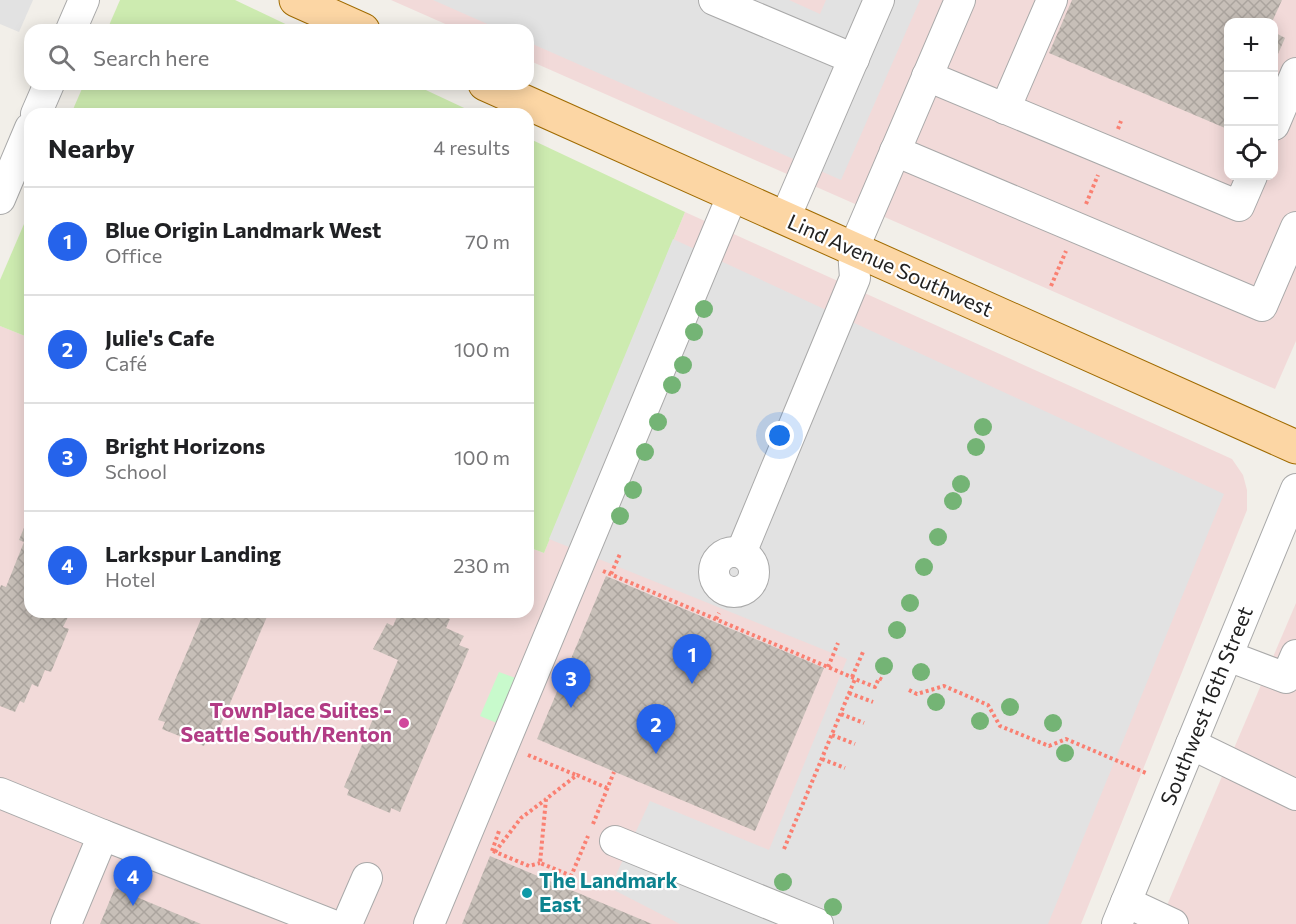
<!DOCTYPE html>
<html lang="en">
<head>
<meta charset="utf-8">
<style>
  :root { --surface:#fff; --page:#f6f6f6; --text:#202124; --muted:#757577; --line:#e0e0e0; --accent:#2563eb }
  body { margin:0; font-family:Commissioner,sans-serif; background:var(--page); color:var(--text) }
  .controls { position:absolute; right:18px; top:18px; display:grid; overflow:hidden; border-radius:12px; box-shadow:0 3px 15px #0003 }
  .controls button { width:54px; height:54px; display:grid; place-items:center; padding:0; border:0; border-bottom:2px solid var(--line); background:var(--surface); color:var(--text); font:30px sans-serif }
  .you { position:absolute; left:780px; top:436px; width:21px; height:21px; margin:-15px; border:4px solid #fff; border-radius:50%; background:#1a73e8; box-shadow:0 0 0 9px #1a73e833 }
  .badge { display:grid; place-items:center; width:39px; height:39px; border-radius:50%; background:var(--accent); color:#fff; font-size:20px; font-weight:700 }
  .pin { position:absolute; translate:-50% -50px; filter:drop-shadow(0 2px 3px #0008) }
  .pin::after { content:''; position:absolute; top:32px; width:21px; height:18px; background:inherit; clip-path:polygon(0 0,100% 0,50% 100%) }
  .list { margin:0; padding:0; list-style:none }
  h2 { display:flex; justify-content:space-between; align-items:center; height:78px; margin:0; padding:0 24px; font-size:26px }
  h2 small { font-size:20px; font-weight:400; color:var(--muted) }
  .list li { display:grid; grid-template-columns:39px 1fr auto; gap:18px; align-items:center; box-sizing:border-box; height:108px; padding:0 24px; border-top:2px solid var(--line) }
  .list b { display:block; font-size:22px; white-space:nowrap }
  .list p { margin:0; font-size:20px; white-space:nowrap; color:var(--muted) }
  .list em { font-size:20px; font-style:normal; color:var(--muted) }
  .icon { flex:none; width:33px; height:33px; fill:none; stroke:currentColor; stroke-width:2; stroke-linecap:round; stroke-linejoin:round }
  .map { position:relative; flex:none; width:1296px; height:924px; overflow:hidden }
  .search { position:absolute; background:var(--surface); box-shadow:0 3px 15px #0003; left:24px; top:24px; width:510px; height:66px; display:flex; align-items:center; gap:15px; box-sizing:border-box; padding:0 21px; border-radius:18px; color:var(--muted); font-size:22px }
  .panel { position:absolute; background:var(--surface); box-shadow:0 3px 15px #0003; left:24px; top:108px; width:510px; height:510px; border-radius:18px }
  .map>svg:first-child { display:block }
</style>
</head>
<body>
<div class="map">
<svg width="1296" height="924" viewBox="0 0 1296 924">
  <defs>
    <pattern id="building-cross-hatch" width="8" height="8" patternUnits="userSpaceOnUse" patternTransform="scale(1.5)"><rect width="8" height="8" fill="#c7bfb8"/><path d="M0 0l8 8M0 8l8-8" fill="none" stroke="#aba49e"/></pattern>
  </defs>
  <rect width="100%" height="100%" fill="#f2efe9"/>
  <g fill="#f2dad9" fill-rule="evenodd">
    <path d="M391,0h905v341l-21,48 -747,-329v-30h-69zM1228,22h46v154h-46z"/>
    <polygon points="685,212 1232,459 1243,475 1247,490 1247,510 1081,924 0,924 0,326 30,338 30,612 528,612 528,547 544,553"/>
    <polygon points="1296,603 1296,924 1159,924"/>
  </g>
  <g fill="#cdebb0">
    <polygon points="120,0 235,0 298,30 107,30"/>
    <polygon points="84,84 413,84 477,114 71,114"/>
    <polygon points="528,138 685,212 544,553 528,547"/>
    <polygon points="30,210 30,338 0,326 0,280"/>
  </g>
  <polygon fill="#c8facc" points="499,672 518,679 499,724 480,716"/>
  <g fill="#e2e2e2">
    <polygon points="0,0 33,0 19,32 0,24"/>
    <polygon points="433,0 789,0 820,14 826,0 920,0 841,180 528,42 528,30 501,30"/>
    <polygon points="673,239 1224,494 1048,924 680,924 610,888 650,801 769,850 847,659 549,539"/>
  </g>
  <g fill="url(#building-cross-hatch)">
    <polygon points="1072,0 1282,0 1272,22 1228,22 1228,121 1225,128 1049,53"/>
    <polygon points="1274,32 1285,38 1274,63"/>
    <polygon points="30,513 30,612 64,612 69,615 63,627 69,629 51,672 45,670 38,687 32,684 24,703 20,701 15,712 0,706 0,588 1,585 6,587 24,542 19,540"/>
    <polygon points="606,576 824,668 755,831 537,739"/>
    <polygon points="204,612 269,612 213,743 206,740 204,746 162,729 165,722 158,720"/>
    <polygon points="399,612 433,612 450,619 446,628 464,636 459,645 469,649 400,812 391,808 390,813 347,795 349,790 344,787 398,660 373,649 387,623 393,626"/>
    <polygon points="490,856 652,924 462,924"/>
    <polygon points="115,888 201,924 100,924"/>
  </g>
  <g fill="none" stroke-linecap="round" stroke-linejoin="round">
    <defs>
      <g id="minor">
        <polyline points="714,0 854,59"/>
        <polyline points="71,30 84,0"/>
        <polyline points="927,76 1239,206 1252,176"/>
        <polyline points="1005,109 1052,0"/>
        <polyline points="36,114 49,84"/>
        <polyline points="1274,125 1296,73"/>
        <polyline points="895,151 1262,306 1296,227"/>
        <polyline points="0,199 30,128"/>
        <polyline points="785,218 879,0"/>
        <circle cx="734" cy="572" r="20"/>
        <polyline points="741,553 855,278 853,250 960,0"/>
        <polyline points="1228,656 1286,678 1296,655"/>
        <polyline points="1191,744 1296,795"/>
        <polyline points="0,793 103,835"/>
        <polyline points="615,841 818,924"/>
        <polyline points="1126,902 1173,924"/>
        <polyline points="66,924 103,835 330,924"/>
        <polyline points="347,924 367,878"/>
        <polyline points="429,924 733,194"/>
        <polyline points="1117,924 1296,489"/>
      </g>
      <g id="major">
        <polyline points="296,0 363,30"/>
        <polyline points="485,84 1296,447"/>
      </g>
    </defs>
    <use href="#minor" stroke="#a9a9a9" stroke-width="32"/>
    <use href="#major" stroke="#a06b00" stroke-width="35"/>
    <g stroke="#fa8072" stroke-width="4" stroke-dasharray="3 3" stroke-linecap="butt">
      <polyline points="1118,129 1121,121"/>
      <polyline points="1086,204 1098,175"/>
      <polyline points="1051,286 1066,251"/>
      <polyline points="603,571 856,679"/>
      <polyline points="611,574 620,554"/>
      <polyline points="716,619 719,613"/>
      <polyline points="828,667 838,643"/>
      <polyline points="852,677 863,652"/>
      <polyline points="909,690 917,694 944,686 988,705 1000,726 1049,746 1066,739 1146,773"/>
      <polyline points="849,693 873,702"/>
      <polyline points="841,714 864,723"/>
      <polyline points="832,735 855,744"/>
      <polyline points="528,755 576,775"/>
      <polyline points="822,759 845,768"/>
      <polyline points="593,824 614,772"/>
      <polyline points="784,849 855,679 875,687 879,678 883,680"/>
      <polyline points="492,851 499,831"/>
      <polyline points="493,851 529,866 540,863"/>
      <polyline points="495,852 521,818 545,800"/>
      <polyline points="572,876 540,863 546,799 577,775 607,788"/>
      <polyline points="566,888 588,836"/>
    </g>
    <use href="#minor" stroke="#fff" stroke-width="30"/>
    <use href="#major" stroke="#fcd6a4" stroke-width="33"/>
  </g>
  <g fill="#74b475">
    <circle cx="704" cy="309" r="9"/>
    <circle cx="694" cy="332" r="9"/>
    <circle cx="683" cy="365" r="9"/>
    <circle cx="672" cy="385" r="9"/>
    <circle cx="658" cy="422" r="9"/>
    <circle cx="983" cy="427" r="9"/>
    <circle cx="976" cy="447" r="9"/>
    <circle cx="645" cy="452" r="9"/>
    <circle cx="961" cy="484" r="9"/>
    <circle cx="633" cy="490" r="9"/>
    <circle cx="953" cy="501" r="9"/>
    <circle cx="620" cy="516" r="9"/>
    <circle cx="938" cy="537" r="9"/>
    <circle cx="924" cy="567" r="9"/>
    <circle cx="910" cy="603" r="9"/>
    <circle cx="897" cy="630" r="9"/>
    <circle cx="884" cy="666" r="9"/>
    <circle cx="921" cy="672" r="9"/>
    <circle cx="936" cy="702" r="9"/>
    <circle cx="1010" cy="707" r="9"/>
    <circle cx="980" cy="721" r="9"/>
    <circle cx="1053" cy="723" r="9"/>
    <circle cx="1065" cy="753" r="9"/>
    <circle cx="783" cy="882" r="9"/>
    <circle cx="833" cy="907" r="9"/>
  </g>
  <circle fill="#d1479c" stroke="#fff" stroke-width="2" cx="404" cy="723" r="6"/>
  <circle fill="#0f9aa8" stroke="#fff" stroke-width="2" cx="527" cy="893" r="6"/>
  <g text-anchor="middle" stroke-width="4.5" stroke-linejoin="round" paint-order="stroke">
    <g font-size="21" fill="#222" stroke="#fff">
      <text transform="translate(890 266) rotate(24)" y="7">Lind Avenue Southwest</text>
      <text transform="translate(1207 706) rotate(-68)" y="7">Southwest 16th Street</text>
    </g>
    <g font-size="21" font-weight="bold" fill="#b23c85" stroke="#fff" text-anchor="end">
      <text x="392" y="718">TownPlace Suites -<tspan x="392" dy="24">Seattle South/Renton</tspan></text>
    </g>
    <g font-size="21" font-weight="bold" fill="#0d838f" stroke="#fff" text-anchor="start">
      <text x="539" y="888">The Landmark<tspan x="539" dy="24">East</tspan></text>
    </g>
  </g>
</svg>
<div class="controls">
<button>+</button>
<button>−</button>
<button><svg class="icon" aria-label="locate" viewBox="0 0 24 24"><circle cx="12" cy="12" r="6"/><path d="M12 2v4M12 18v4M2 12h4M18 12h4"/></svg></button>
</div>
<div class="you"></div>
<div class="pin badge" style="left:692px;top:684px">1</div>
<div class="pin badge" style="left:656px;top:754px">2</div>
<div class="pin badge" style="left:571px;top:708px">3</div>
<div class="pin badge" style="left:133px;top:906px">4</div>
<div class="search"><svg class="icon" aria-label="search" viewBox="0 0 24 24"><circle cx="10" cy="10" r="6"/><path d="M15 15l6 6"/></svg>Search here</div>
<section class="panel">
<h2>Nearby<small>4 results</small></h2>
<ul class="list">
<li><span class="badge">1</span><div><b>Blue Origin Landmark West</b><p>Office</p></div><em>70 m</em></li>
<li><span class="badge">2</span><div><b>Julie's Cafe</b><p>Café</p></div><em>100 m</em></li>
<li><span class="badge">3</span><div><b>Bright Horizons</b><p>School</p></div><em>100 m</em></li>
<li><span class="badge">4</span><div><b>Larkspur Landing</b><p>Hotel</p></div><em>230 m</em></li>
</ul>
</section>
</div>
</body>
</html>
